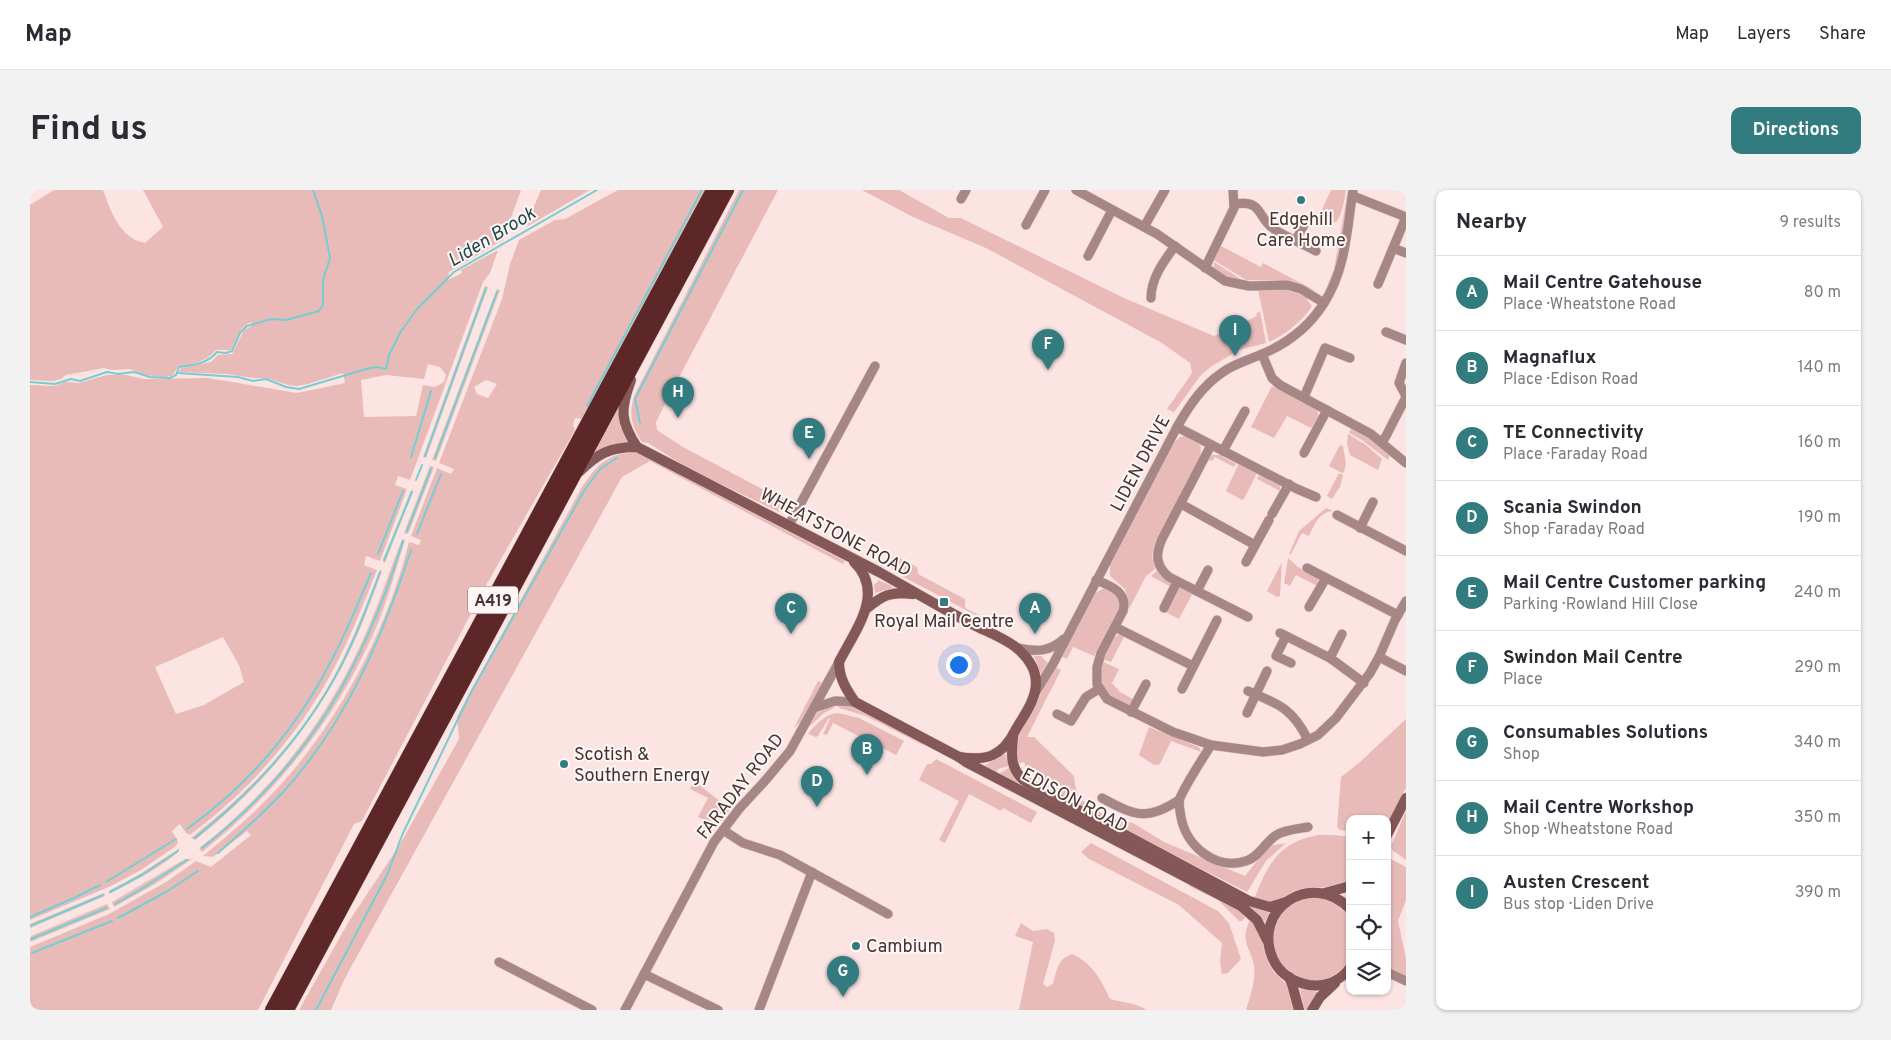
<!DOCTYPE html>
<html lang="en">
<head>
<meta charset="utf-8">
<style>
  :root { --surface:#fff; --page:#f2f2f3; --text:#2b2b33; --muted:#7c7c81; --line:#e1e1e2; --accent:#327b7f }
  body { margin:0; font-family:Overpass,sans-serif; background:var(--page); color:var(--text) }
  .controls { position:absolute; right:15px; bottom:15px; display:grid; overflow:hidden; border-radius:10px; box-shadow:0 1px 4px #0004 }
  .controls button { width:45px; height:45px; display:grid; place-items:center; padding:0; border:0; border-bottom:1px solid var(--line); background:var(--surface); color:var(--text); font:25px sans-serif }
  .you { position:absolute; left:928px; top:474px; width:18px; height:18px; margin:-12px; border:4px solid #fff; border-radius:50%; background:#1a73e8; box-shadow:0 0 0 8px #1a73e833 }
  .badge { display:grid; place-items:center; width:32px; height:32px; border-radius:50%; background:var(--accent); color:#fff; font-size:16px; font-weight:700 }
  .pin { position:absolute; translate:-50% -41px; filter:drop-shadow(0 1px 2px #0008) }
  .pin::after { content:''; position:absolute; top:26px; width:18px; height:15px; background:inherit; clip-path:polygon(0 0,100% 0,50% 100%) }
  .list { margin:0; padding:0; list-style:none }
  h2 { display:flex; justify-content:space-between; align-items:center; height:65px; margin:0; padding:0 20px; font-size:21px }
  h2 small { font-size:16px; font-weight:400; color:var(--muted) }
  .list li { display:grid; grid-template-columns:32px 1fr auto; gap:15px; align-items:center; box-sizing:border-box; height:75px; padding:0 20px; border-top:1px solid var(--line) }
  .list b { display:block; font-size:19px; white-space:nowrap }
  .list p { margin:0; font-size:16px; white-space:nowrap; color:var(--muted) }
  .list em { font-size:16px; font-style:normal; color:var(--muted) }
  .icon { flex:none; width:28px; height:28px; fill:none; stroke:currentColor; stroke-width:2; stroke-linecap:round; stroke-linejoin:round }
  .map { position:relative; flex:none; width:1376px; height:820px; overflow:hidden; border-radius:10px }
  header { display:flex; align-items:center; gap:30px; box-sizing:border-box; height:70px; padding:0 25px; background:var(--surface); border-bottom:1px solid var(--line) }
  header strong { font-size:24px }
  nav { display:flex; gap:28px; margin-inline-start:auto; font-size:18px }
  .intro { display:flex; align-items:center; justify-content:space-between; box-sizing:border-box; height:120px; padding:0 30px }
  h1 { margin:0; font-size:35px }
  .button { padding:12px 22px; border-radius:10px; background:var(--accent); color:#fff; font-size:18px; font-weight:700 }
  main { display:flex; gap:30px; padding:0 30px }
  aside { flex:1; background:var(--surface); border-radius:10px; box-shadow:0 1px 4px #0004 }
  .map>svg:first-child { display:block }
</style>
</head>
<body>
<header>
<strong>Map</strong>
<nav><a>Map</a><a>Layers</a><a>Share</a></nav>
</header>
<div class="intro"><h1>Find us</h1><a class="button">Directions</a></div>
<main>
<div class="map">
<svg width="1376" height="820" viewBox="0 0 1376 820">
  <rect width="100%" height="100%" fill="#fce4e3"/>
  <g fill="#e8bbb9" fill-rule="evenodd">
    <path d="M24,0h49c8,21 16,48 42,53l18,-16 -20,-37h378l-18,50 -54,32 -1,8 14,-7 -1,-3 37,-20 -8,23 -7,9 -73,198 -12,-4 -3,9 12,4 -27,72 -14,-5 -2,9 13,5c-16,40 -32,81 -54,118 -24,41 -57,81 -92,113 -13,12 -27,23 -41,34l-4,-2 -6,-9 -8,7 6,11 -2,4 -35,24 -30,16 -81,34v-535l24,1 12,-4 13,1 28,-8h19l18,4 64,-1 89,15 48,-10 -2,-10 -35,11 -11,2 -9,-1 -22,-7h-13l-26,-4 -48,-2 2,-4 30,-6 7,-7 14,-1 12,-24 8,-4 -1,-4c-12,6 -14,17 -20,28h-15c-10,12 -23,14 -37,16l-7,10 -8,1 -18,-2 -16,-6 -18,1 -8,-2 -38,7 -5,4 -7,2 -24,-1v-175zM398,174l12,3 6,8 -2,7 -9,5 -12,-2 -7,31 -52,1 -3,-37 25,-5 38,4zM193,447l16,28 5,17 -40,23 -28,9 -21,-47z"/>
    <polygon points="511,0 560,0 498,36 497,33"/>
    <path d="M588,0h91l-127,229 -7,-1 -2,7 2,5 -90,157 -123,234 -8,3 -96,186h-228v-63l79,-33 57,-32 30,-21 15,6 40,-32 -4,-4 -34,26 -10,-1c23,-19 45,-37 65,-58 67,-68 118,-164 141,-256l10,3 2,-5 -10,-4 26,-68 14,6 3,-5 -15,-6 63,-164 8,-35 9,-24 36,-20 10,-1zM456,190l11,4 -9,14 -11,-4 -3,-7z"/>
    <path d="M709,0h39l-111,210 -11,22 1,8 26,17 83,44 17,7 4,7 -8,7 -91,-44 -40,-25 -6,-1c-11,-17 -14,-29 -7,-48z"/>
    <polygon points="832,0 869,0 919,28 931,28 1094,108 1184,146 1227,126 1226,124 1230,121 1236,153 1209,160 1182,176 1171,185 1144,222 1137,219 1162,183 1160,173 1132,153 956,58 883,27"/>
    <path d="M1301,0h15c-2,11 -3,23 -10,32l-8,2 -5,-1 -4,-7z"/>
    <polygon points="1318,0 1320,0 1306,76 1298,99 1295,101 1304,79"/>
    <polygon points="1191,56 1231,77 1233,73 1286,101 1260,91 1216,90 1185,71 1184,68"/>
    <polygon points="1184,72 1214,91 1195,87 1184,77"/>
    <polygon points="455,96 458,97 396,268 393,267"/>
    <polygon points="467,99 470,100 406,271 402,270"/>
    <path d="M1260,99l18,9 -1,2 5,6c-9,15 -27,29 -43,36l-11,-52z"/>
    <polygon points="1242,196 1287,220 1289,227 1281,238 1257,226 1244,248 1221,237"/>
    <polygon points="588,216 590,236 599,252 581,255 563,262"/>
    <polygon points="1322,238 1345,252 1360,265 1358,270 1332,250 1319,243"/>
    <polygon points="1318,244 1336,255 1352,269 1348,280 1320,265 1317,253"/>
    <polygon points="1155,246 1166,251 1171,257 1170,268 1124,355 1122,366 1125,379 1116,386 1099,419 1095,399 1080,386 1080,375 1144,253 1150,247"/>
    <polygon points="1310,255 1313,256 1316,274 1314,282 1312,283 1299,276"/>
    <path d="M606,262l209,109 -2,3 -193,-103 -28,16 -277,501 -14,32h-32l50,-89 50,-75 60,-107 -2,-22 125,-230c16,-23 24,-33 54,-35z"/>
    <polygon points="1181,265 1190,265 1206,274 1204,277 1185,267 1182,271 1177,270"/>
    <polygon points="1209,273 1227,283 1214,309 1212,310 1196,301"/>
    <polygon points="400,276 404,277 378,344 374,343"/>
    <polygon points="1230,283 1250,295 1250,301 1227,289"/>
    <polygon points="1309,283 1313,285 1310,297 1302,309 1297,306"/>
    <polygon points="381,300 383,301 355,373 353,372"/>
    <path d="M1296,318l7,3c-14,1 -18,13 -24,25l-7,-3 -11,21h-2l10,-23z"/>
    <path d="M372,349l3,1c-9,28 -16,56 -27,83 -38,91 -99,168 -176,229l-3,-4c69,-53 123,-121 160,-200 17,-35 29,-73 43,-109z"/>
    <polygon points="866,366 887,377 888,384 935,409 935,418 962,432 983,433 964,435 870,385 864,382 857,369"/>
    <polygon points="1258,368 1268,377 1288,388 1289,397 1266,385 1260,396 1254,393"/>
    <polygon points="1252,372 1250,406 1247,407 1237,401"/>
    <path d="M350,380l2,1c-14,38 -28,77 -49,112 -35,61 -82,113 -138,157l-4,-2c55,-43 105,-94 140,-156 20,-36 34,-74 49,-112z"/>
    <polygon points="1127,381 1140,392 1141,397 1121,386"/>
    <polygon points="848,390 862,396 862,398 845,403 844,394 847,393"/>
    <polygon points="1149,398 1163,403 1149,429 1135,422"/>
    <path d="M1072,399c11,-1 14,7 19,16l-27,51 -21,-9 -6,12 -6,-3 32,-61z"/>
    <polygon points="1089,444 1095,445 1081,472 1072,469 1084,448"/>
    <polygon points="1004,466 1011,466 1018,473 1011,485"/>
    <path d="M1071,471l18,8 -7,14 8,9 13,7 -3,6 -3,1c-25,-14 -26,-17 -26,-45z"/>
    <polygon points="1025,477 1031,480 997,547 1004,547 1044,586 1045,595 1049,608 1077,627 1103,633 1134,652 1215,686 1239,656 1256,653 1236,671 1217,702 1069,627 1024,602 996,578 994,572 986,574 986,551"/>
    <polygon points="788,491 792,493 773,530 764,538"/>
    <polygon points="803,515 804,518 794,523 777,539 787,523"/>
    <polygon points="808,515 821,516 891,552 895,556 836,526 809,518"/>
    <path d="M808,523l21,5 45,23 -8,14 -63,-32 -6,12 -4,-1 7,-15 -1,-1 -11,18 -2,1 -8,-3c8,-10 17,-20 30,-21z"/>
    <polygon points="1376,529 1376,598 1357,633 1357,629 1320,629 1320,641 1310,640 1307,637 1311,587 1330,572"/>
    <polygon points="1119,537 1169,557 1171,562 1141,551 1130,574 1124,575 1109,565"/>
    <polygon points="975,564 979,576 968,579 966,583 954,576"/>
    <polygon points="906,569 1007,622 1001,633 973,618 971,621 939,604 915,653 909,650 929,611 889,590 897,574 901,574"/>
    <polygon points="979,578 987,590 1240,721 1235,732 1216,713 968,584"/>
    <polygon points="664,591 700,619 688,636 681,638 675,635 677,631 668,627 678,608 660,599"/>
    <polygon points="1376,621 1376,670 1362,660 1361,656"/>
    <path d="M1288,645h17l15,2v45l-20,6 -13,-1 -18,2 -25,13h-9l-10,-5c13,-34 25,-55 63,-62z"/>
    <polygon points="1061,653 1188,721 1199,733 1211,769 1198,783 1192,784 1190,772 1192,753 1149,715 1059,669 1051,662"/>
    <path d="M150,658c-5,13 -56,38 -71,46v-3l31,-17z"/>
    <polygon points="1357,667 1376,677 1376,710 1368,731 1376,769 1376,787 1357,778"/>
    <polygon points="155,669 162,669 125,694 84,717 82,712"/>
    <polygon points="1160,694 1212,722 1216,726 1212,731 1209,731 1188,710 1159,696"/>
    <polygon points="74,703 75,706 0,738 0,734"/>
    <path d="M1291,708l14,5 15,14c0,12 2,31 0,42 -2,7 -11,13 -16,16 -40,23 -80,-29 -51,-63 5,-6 11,-11 19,-13 6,-2 13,-1 19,-1z"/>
    <polygon points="77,714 80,719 0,752 1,746"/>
    <path d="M1220,730h1l10,17 7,25 5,9 14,14 8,25h-49c4,-14 10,-29 8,-44 -3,-19 -15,-24 -4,-46z"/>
    <path d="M991,733l12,8 14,-2 7,4 1,8 -12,43 4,3 6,-3c4,-14 4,-25 19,-30 20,9 29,25 38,45 14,4 24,3 37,11h-128l14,-68 -18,-6z"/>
    <polygon points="1270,799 1288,802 1278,820 1274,820"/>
  </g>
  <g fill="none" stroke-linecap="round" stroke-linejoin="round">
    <g stroke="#75ced2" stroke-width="2">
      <polyline points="147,183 208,187 223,191 236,189 256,197 269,199 340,178 347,177 356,179 359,165 370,143 387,119 424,82 567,0"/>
      <path d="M0,192l25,2 16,-5 9,2 27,-9 11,2 16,-2 16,5 20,1 6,-3 3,-8c14,-2 28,-3 38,-15l9,1 6,-2 8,-18 7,-7 24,-7 15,1 33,-9 4,-6v-25l7,-22 -8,-42 -9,-26"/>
      <polyline points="557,216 672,0"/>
      <polyline points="610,233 605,209 713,0"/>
      <polyline points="395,266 456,98"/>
      <polyline points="381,267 401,201"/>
      <polyline points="405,268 467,102"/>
      <polyline points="386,290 392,275"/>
      <polyline points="377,341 401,279"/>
      <polyline points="387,344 411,284"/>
      <polyline points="348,364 373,301"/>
      <polyline points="354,370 382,302"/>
      <path d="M157,639c60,-43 109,-100 143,-166 16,-29 28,-60 41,-90"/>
      <path d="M165,648c52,-42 98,-90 132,-147 23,-38 38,-78 53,-119"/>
      <path d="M172,658c107,-84 161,-179 201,-307"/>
      <path d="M188,663c23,-20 46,-40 67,-63 62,-69 97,-152 126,-240"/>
      <polyline points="76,692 146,649"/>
      <polyline points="80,702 112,685 148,661"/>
      <polyline points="85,714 110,700 157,670"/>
      <polyline points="0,727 46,707 70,695"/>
      <polyline points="88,728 136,702 168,681"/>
      <polyline points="0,736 73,705"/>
      <polyline points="1,749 76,718"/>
      <polyline points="2,763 82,731"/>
      <polyline points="286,820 357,685 373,643 441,502 554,301 570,279 587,268"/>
    </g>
    <defs>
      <g id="minor">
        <polyline points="1046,0 1127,44 1195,91 1219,96 1257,95 1271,99 1294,113"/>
        <polyline points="1323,6 1376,27"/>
        <polyline points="931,9 936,0"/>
        <path d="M1205,14c28,-5 22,14 39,25 13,9 28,14 42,22"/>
        <polyline points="996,35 1015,0"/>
        <polyline points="1114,37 1135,0"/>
        <polyline points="1266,50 1277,29"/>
        <polyline points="1363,58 1376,63"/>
        <polyline points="1058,66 1082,20"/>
        <polyline points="1175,78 1204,18 1203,0"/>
        <polyline points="1348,94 1376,27"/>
        <path d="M1121,108c0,-20 13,-37 24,-52"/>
        <polyline points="1356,142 1376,150"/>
        <polyline points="1232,164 1242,188 1250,195 1341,244 1376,273"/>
        <polyline points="1376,173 1369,193 1376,206"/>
        <polyline points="1274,207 1295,158 1320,168"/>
        <polyline points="1147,237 1267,299 1286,307"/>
        <polyline points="1352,252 1356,246 1376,207"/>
        <path d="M1181,255l-49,94c-7,16 -6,27 7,38l79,40"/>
        <polyline points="1193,261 1215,221"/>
        <polyline points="1274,263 1297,220"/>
        <polyline points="1151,314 1225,355"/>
        <polyline points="1242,324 1259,294"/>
        <polyline points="1307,325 1376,361"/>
        <polyline points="759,335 845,176"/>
        <polyline points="1330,338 1343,312"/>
        <polyline points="1216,372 1239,330"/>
        <polyline points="1277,378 1368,425"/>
        <path d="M1066,390c15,6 32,12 27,31l-22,42 -4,14v17l10,15 66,33 38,13 52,7 19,-2 18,-6 18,-9 18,-17 34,-45 9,-16 16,-37 11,-19"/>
        <polyline points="1167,401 1178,380"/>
        <polyline points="1279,417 1296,388"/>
        <polyline points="1134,418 1147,392"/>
        <polyline points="1085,437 1163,476"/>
        <polyline points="1250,443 1300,468 1334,493"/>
        <polyline points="1256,446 1246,466 1261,473"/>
        <path d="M988,458c19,4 31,4 46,-9"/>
        <polyline points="1349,467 1376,481"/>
        <polyline points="1300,468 1312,444"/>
        <polyline points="1152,499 1187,430"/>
        <path d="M1218,501c31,13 45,18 60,49"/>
        <path d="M1004,505l19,-31 124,-237c12,-21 25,-41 46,-55 11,-8 25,-12 37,-17 27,-11 49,-28 64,-52 22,-34 23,-74 29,-113"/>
        <polyline points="784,518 805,511 825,512"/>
        <polyline points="1101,522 1116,494"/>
        <polyline points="1217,523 1237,481"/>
        <polyline points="1027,524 1041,531 1056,507 1069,499"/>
        <path d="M1181,555c-9,15 -24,37 -31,53 -2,5 0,13 1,19 5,29 35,54 65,44 13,-4 18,-17 29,-25 8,-6 22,-7 33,-9"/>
        <path d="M1072,608c33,18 45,23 77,2"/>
        <polyline points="693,640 713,653 750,665 858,724"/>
        <polyline points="469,772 562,820"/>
        <polyline points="1357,782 1376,791"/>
        <polyline points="614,784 688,820"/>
        <polyline points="595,820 684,652 709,619 734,592 760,561 809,472"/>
        <polyline points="729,820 782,682"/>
      </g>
      <g id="secondary">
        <path d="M601,190c-11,29 -11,41 6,67"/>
        <path d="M549,282c19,-19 31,-25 58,-25l242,125c32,18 64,37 97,54 12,6 33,14 43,24 9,8 17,20 17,33 0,17 -13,34 -21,48 -13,26 -29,30 -56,26"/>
        <path d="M824,372c32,31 1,68 -15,100 0,16 7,27 16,40l104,55 7,5 275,144 16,14 10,20"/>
        <path d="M836,419c17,-14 25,-18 47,-15"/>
        <path d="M983,547c-2,18 -3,33 13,45l223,119 21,6 16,-5"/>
        <polyline points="1357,645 1376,608"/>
        <polyline points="1295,703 1320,696"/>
        <path d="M1320,719c-38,-40 -99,0 -77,50 7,15 21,23 36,26 16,2 31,-4 41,-17"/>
        <polyline points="1259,787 1262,794 1269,820"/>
        <polyline points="1282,820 1290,807 1305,793"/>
      </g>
      <g id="trunk">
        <polyline points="242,820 683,0"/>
        <polyline points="257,820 697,0"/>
      </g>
    </defs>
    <use href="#minor" stroke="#d7c1c0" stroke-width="10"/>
    <use href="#secondary" stroke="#d7c1c0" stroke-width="11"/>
    <use href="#trunk" stroke="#d7c1c0" stroke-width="15"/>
    <use href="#minor" stroke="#a68786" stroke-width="9"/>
    <use href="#secondary" stroke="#835857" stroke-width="10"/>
    <use href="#trunk" stroke="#5d2728" stroke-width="14"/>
  </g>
  <g fill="#327b7f" stroke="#fef6f5" stroke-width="2">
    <circle cx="1271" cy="10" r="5"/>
    <rect x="909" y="407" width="10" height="10" rx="2.5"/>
    <circle cx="534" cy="574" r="5"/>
    <circle cx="826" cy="756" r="5"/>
  </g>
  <g text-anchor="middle" stroke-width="4" stroke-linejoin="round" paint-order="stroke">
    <rect fill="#fef6f5" stroke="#7c6e6e" stroke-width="1" x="438" y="396.5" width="50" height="27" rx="4"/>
    <g font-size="16" font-weight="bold" fill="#443434">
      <text x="463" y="416">A419</text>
    </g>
    <g font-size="18" fill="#443434" stroke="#fef6f5">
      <text x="1271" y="35">Edgehill<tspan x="1271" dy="21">Care Home</tspan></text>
      <text x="914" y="437">Royal Mail Centre</text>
      <text x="544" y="570" text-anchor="start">Scotish &amp;<tspan x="544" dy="21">Southern Energy</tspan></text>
      <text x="836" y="762" text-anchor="start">Cambium</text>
    </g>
    <g font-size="18" fill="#443434" stroke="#fef6f5">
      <text transform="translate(1110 273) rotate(-62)" y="6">LIDEN DRIVE</text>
      <text transform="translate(806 342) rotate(28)" y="6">WHEATSTONE ROAD</text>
      <text transform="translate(710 596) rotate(-52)" y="6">FARADAY ROAD</text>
      <text transform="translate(1045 610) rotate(28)" y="6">EDISON ROAD</text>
    </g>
    <g font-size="19" font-style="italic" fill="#1e484a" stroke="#fef6f5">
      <text transform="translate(461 46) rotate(-31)" y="7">Liden Brook</text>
    </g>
  </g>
</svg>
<div class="controls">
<button>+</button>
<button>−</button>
<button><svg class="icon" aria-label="locate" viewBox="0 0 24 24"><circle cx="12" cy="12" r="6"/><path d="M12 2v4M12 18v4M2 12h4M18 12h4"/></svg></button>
<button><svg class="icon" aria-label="layers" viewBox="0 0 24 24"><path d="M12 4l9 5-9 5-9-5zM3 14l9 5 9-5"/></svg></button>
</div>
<div class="you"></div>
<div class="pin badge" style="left:1005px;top:444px">A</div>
<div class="pin badge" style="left:837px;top:585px">B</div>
<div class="pin badge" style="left:761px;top:444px">C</div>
<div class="pin badge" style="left:787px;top:617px">D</div>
<div class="pin badge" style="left:779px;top:269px">E</div>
<div class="pin badge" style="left:1018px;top:180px">F</div>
<div class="pin badge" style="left:813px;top:807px">G</div>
<div class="pin badge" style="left:648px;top:228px">H</div>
<div class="pin badge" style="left:1205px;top:166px">I</div>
</div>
<aside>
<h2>Nearby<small>9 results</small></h2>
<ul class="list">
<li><span class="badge">A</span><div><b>Mail Centre Gatehouse</b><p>Place · Wheatstone Road</p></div><em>80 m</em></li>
<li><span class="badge">B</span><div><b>Magnaflux</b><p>Place · Edison Road</p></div><em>140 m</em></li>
<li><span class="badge">C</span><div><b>TE Connectivity</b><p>Place · Faraday Road</p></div><em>160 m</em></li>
<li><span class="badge">D</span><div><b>Scania Swindon</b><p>Shop · Faraday Road</p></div><em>190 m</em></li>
<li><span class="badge">E</span><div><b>Mail Centre Customer parking</b><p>Parking · Rowland Hill Close</p></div><em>240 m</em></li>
<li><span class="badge">F</span><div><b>Swindon Mail Centre</b><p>Place</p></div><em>290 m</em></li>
<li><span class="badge">G</span><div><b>Consumables Solutions</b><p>Shop</p></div><em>340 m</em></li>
<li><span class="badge">H</span><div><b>Mail Centre Workshop</b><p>Shop · Wheatstone Road</p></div><em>350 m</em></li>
<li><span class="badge">I</span><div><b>Austen Crescent</b><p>Bus stop · Liden Drive</p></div><em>390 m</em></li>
</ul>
</aside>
</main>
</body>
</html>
